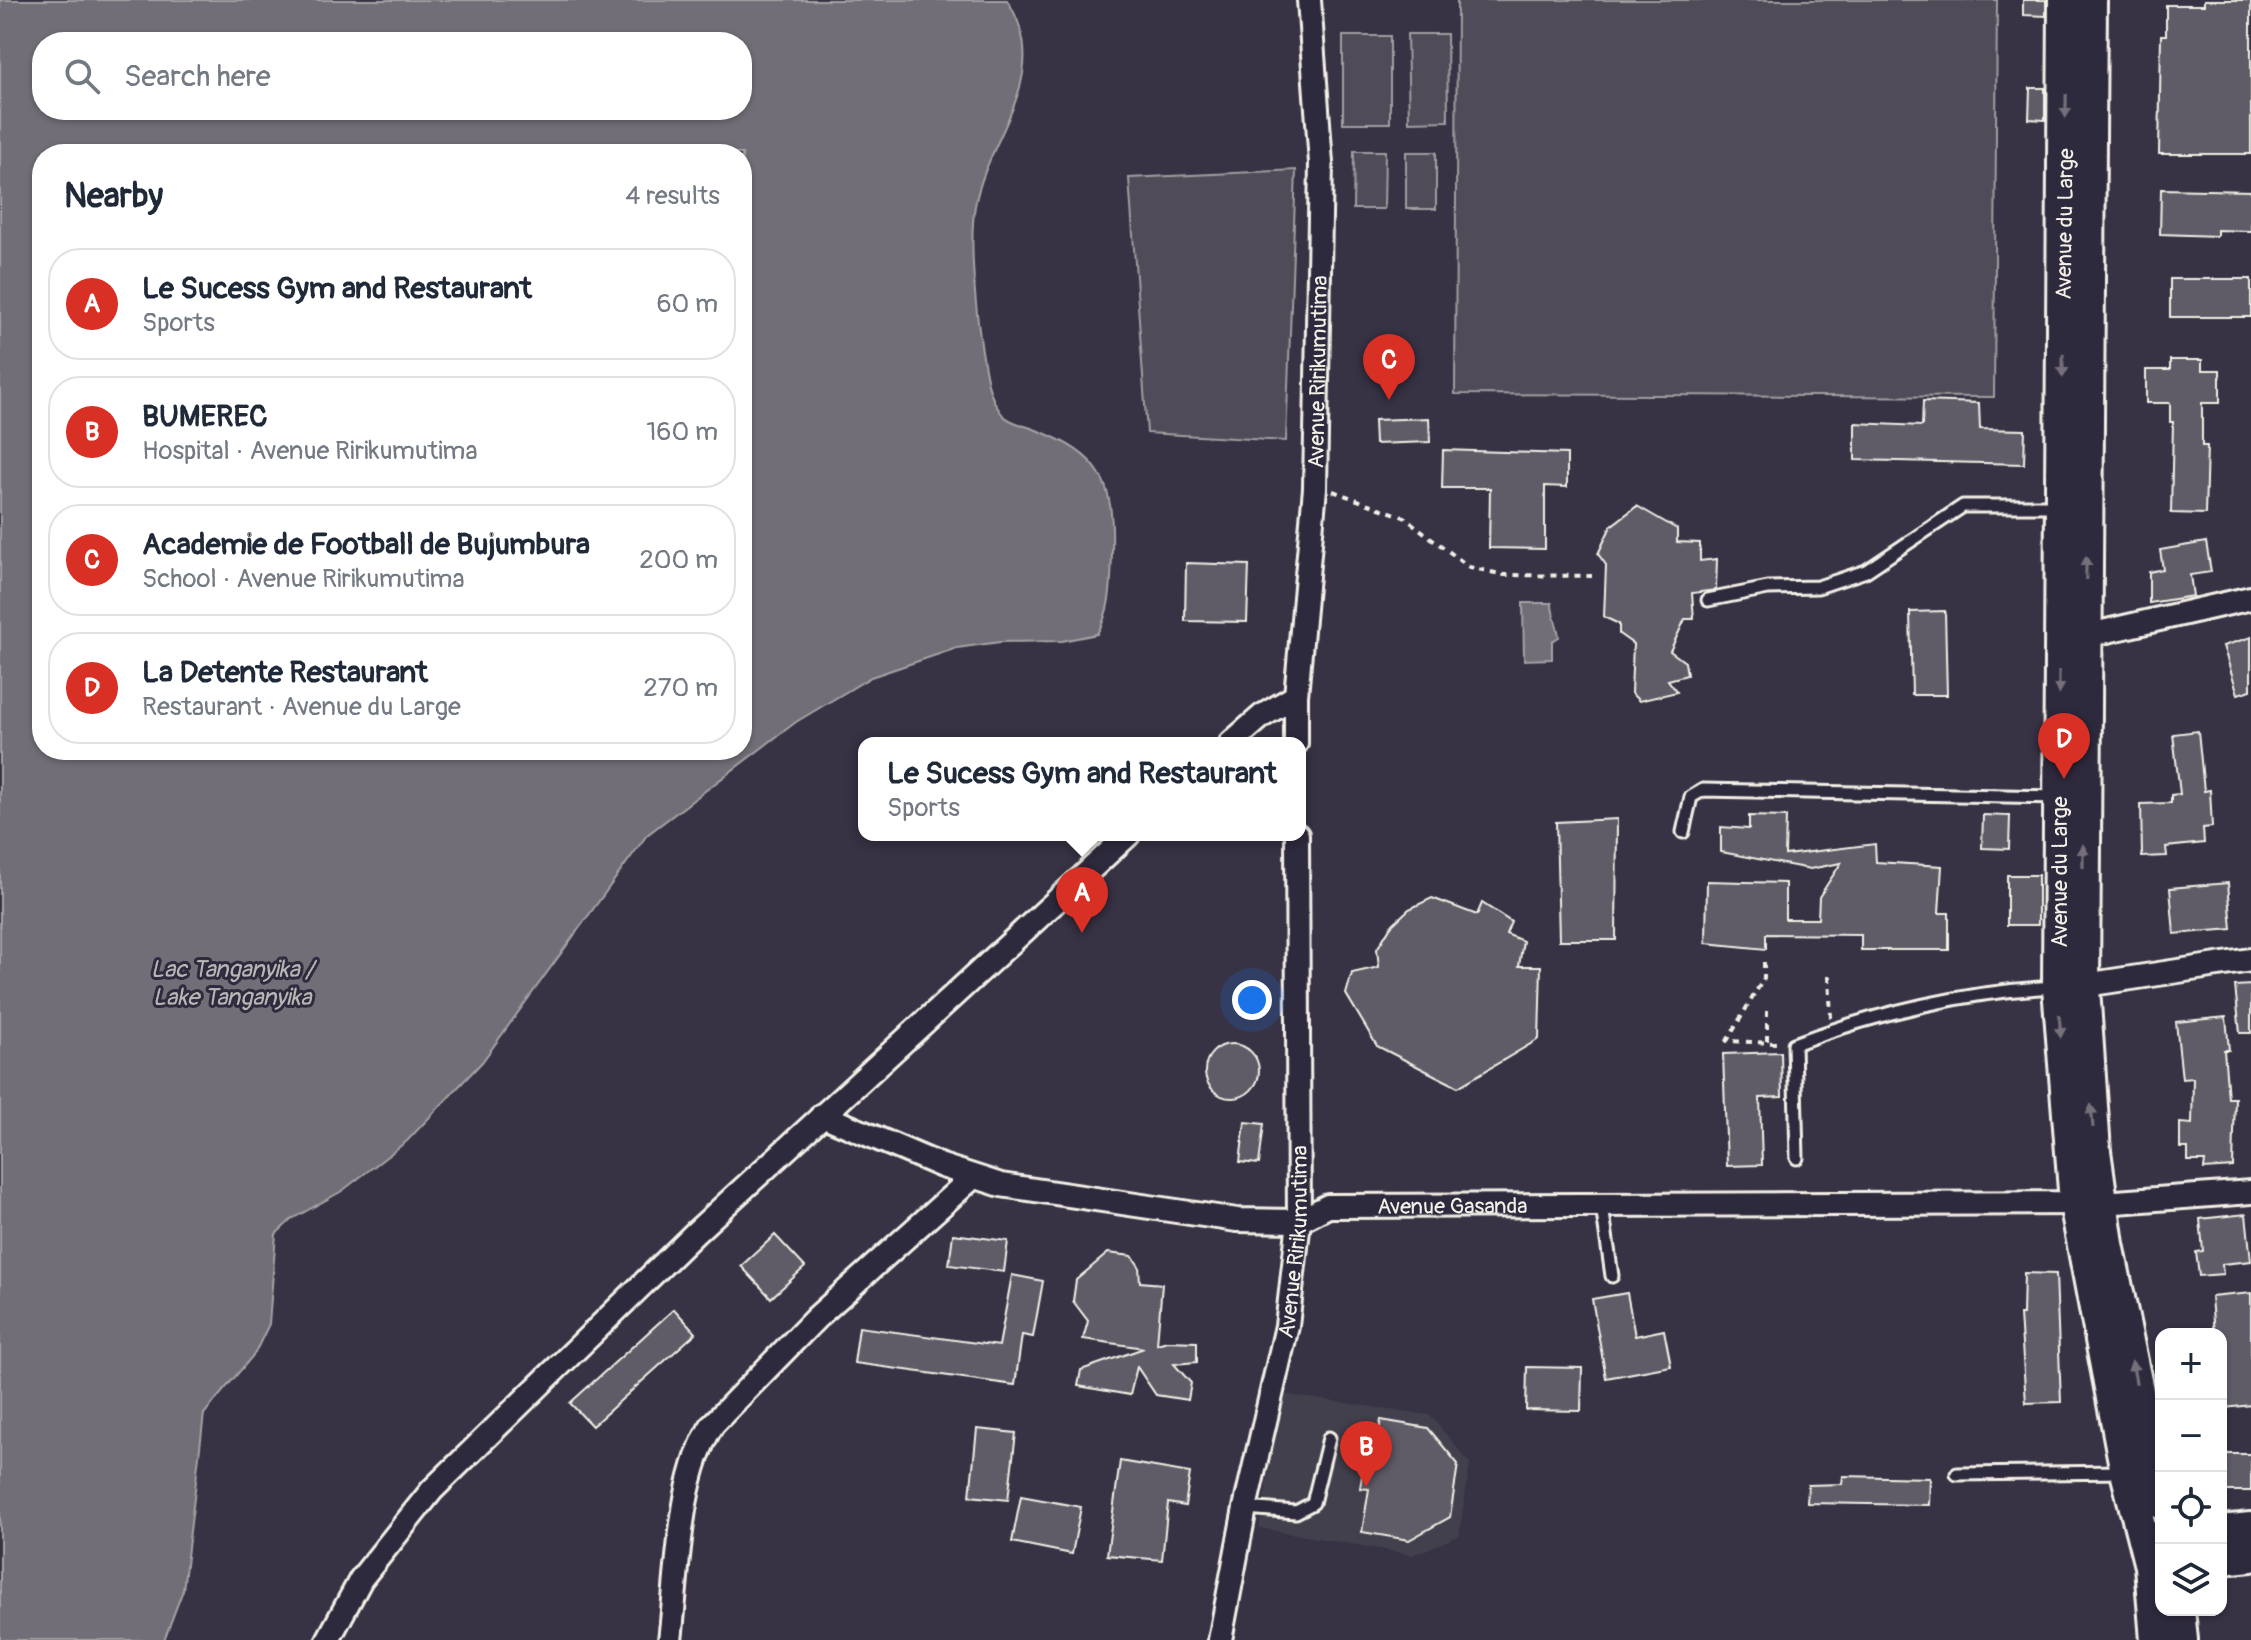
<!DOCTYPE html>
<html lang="en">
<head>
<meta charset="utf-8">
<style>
  :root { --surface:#fff; --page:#f6f6f7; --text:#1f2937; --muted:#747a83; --line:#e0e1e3; --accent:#d93025 }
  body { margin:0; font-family:Pangolin,sans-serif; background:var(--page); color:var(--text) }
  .controls { position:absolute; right:24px; bottom:24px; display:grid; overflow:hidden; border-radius:16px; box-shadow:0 2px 6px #0004 }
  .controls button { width:72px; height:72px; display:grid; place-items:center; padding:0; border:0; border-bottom:2px solid var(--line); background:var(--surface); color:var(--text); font:40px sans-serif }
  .you { position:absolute; left:1252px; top:1000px; width:28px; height:28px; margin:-20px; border:6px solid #fff; border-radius:50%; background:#1a73e8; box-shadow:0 0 0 12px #1a73e833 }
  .badge { display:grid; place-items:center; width:52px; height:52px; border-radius:50%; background:var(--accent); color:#fff; font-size:26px; font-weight:700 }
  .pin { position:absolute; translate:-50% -66px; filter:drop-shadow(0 2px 4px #0008) }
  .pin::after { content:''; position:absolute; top:42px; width:28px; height:24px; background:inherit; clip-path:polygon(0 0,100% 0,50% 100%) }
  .popup { position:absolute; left:858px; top:737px; width:448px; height:104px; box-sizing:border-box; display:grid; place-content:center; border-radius:16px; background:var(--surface); filter:drop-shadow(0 2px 6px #0005); font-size:26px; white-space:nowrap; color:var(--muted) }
  .popup b { font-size:30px; color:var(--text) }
  .popup::after { content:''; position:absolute; left:50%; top:100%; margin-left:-16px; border:16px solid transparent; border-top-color:var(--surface) }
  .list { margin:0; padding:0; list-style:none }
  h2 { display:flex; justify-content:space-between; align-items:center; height:104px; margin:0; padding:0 32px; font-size:34px }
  h2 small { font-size:26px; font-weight:400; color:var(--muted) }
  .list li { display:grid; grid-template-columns:52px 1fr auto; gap:24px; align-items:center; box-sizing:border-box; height:112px; margin:0 16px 16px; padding:0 16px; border:2px solid var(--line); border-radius:32px }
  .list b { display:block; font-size:30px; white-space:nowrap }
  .list p { margin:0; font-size:26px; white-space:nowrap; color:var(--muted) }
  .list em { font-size:26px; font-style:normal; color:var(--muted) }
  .icon { flex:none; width:44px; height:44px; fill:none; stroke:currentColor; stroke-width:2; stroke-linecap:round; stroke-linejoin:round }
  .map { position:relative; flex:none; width:2251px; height:1640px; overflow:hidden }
  .search { position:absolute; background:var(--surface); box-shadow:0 2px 6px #0004; left:32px; top:32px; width:720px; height:88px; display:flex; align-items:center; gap:20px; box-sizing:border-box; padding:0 28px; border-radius:32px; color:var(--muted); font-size:30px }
  .panel { position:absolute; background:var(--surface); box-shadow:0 2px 6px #0004; left:32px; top:144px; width:720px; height:616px; border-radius:32px }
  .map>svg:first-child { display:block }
</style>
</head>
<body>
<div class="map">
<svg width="2251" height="1640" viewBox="0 0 2251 1640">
  <rect width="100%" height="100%" fill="#373244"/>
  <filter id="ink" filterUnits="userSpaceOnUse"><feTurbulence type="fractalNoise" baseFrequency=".0125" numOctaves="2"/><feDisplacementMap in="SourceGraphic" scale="16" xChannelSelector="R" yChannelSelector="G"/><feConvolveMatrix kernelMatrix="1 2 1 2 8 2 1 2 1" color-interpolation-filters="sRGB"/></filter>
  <g filter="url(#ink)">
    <polygon fill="#433f4e" points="1282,1394 1430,1415 1470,1463 1459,1536 1413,1555 1259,1528"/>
    <g fill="#504b59" stroke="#a29ea0" stroke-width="2">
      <polygon points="1457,0 1997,0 1994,397 1455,394"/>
      <polygon points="1407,34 1447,34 1448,121 1409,122"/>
      <rect x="1343" y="36" width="47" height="87"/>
      <polygon points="1354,151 1385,151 1384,209 1353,209"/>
      <rect x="1406" y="152" width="30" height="57"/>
      <polygon points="1296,170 1286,441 1147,433 1129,178"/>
    </g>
    <g fill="#726e77" stroke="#a6a2a4" stroke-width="2" fill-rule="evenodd">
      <path d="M0,0h1007c49,76 -19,134 -32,206 -7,38 2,117 9,157 3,18 6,36 18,51 6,8 22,11 32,15 68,26 80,51 78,123 -1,30 0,56 -15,82l-35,7 -62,1 -43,6 -86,29 -75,45 -149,113 -165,227 -75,79 -65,50 -50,28 -16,15 -7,90 -14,29 -51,61 -21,176 -19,50h-164zM742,42v68h-700v-68zM742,154v596h-700v-596z"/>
      <path d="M1523,603h29c0,14 6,21 7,34l-7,4v18l-28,1z"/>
    </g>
    <g fill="#5f5c67" stroke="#f4f1e8" stroke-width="2">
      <polygon points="2023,0 2046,0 2046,16 2023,15"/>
      <polygon points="2204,0 2251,0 2251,154 2159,154 2161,35 2166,35 2166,5 2204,5"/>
      <polygon points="2030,88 2045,88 2045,120 2029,119"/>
      <polygon points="2161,189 2251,191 2251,231 2217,230 2217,236 2160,234"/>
      <rect x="2170" y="279" width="81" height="38"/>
      <polygon points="2170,360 2202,360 2202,370 2220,370 2220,403 2202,403 2202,446 2207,446 2205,514 2171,513 2173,422 2170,422 2170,403 2146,403 2146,370 2170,370"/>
      <polygon points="1923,401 1979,403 1980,429 2025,430 2024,464 1855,460 1855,423 1922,426"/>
      <polygon points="1429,418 1430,442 1375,444 1374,420"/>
      <polygon points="1443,450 1567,454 1567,487 1545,486 1545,549 1489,548 1490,488 1442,488"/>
      <polygon points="1637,506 1677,529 1677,542 1700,543 1700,561 1717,559 1716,590 1692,593 1694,619 1685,619 1670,651 1685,662 1687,675 1668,680 1677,692 1639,701 1631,693 1633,644 1619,634 1619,624 1604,617 1606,565 1598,554 1611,526"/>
      <polygon points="2206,542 2211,572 2190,575 2193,596 2149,603 2149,572 2163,569 2160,550"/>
      <polygon points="1186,563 1249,565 1247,622 1185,621"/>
      <polygon points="1945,611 1947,695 1912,695 1910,612"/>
      <polygon points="2251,637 2251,690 2238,694 2223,646"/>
      <polygon points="2198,731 2204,791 2210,790 2212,827 2203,828 2204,843 2166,847 2167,856 2142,857 2141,804 2171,803 2171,795 2180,794 2173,734"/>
      <polygon points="1983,815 2010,816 2009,849 1982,848"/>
      <polygon points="1749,816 1786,817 1785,855 1875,844 1876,862 1942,866 1939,913 1949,913 1949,950 1861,950 1861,935 1766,934 1766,949 1706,943 1707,881 1785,883 1785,919 1818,919 1819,897 1841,863 1810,869 1721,852 1721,827 1749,829"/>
      <polygon points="1617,819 1616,940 1559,940 1556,822"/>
      <rect x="2007" y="875" width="31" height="50"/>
      <polygon points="2228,883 2232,929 2174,934 2170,888"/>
      <polygon points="1432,898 1477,915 1482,903 1511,922 1506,934 1523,941 1519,966 1541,966 1539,1039 1458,1087 1377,1046 1346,994 1352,973 1379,967 1377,949 1391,926 1409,909"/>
      <polygon points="2251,985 2251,1033 2240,1033 2235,986"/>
      <polygon points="2226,1017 2229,1050 2224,1050 2228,1098 2235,1098 2233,1167 2204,1169 2205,1161 2188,1161 2188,1148 2180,1148 2180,1123 2192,1124 2193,1078 2182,1079 2176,1022"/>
      <circle cx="1232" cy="1071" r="27"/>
      <polygon points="1781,1052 1782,1097 1760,1098 1762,1165 1727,1166 1723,1054"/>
      <polygon points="1245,1122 1264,1124 1259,1164 1240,1162"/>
      <polygon points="2246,1214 2251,1261 2222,1264 2223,1274 2199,1276 2196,1252 2203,1251 2200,1219"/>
      <polygon points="953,1234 1008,1241 1004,1272 949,1265"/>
      <polygon points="775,1235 805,1267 771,1298 741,1266"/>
      <polygon points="1108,1253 1132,1256 1139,1266 1140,1282 1162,1284 1157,1344 1167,1341 1197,1342 1197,1362 1174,1364 1191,1383 1188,1400 1156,1395 1137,1367 1130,1395 1078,1386 1081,1370 1144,1348 1083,1339 1088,1321 1073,1301 1076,1280"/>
      <polygon points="2024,1273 2056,1274 2061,1402 2026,1403 2020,1315 2023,1315"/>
      <polygon points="1012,1275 1043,1281 1033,1337 1022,1335 1015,1385 854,1363 859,1327 999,1346"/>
      <polygon points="1627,1293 1635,1336 1664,1330 1671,1366 1606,1378 1592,1299"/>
      <polygon points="2251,1293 2251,1405 2225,1408 2221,1334 2214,1334 2211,1297"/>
      <polygon points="674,1309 696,1333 592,1426 570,1403"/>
      <polygon points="1527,1367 1582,1368 1581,1411 1526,1410"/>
      <polygon points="1381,1420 1428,1428 1458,1464 1450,1517 1409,1540 1362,1532 1369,1489 1360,1488 1364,1463 1373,1463"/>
      <polygon points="977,1429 1016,1433 1008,1500 970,1496"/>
      <rect x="2221" y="1454" width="30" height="37"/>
      <polygon points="1120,1461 1190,1473 1185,1506 1168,1503 1162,1560 1107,1555"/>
      <polygon points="1843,1476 1930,1478 1929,1505 1807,1503 1808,1485 1842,1484"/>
      <polygon points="1021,1496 1081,1507 1072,1554 1012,1542"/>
    </g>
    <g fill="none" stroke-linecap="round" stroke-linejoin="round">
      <defs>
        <g id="lane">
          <polyline points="1708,600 1768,588 1818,587 1866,571 1963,506 2059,506"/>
          <polyline points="1683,832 1691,797 1703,790 2058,797"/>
          <path d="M1797,1158l-3,-114c82,-31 174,-53 262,-57"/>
          <polyline points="1602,1206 1612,1276"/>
          <polyline points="1957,1474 2124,1472"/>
          <polyline points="1245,1508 1296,1512 1313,1503 1329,1438"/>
        </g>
        <g id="street">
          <polyline points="2072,639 2251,598"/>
          <polyline points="1231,743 1262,716 1296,696"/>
          <path id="s1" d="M1296,743v-47l19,-208 6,-325 -12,-163"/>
          <polyline points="2072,987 2251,960"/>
          <path id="s2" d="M822,1115l120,51 59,19 236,35 62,1 29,-15 775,-3 148,-11"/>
          <polyline points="328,1640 361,1579 432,1490 695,1233 1128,835"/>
          <path d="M670,1640c8,-64 8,-164 43,-216l103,-106 156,-140"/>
          <path id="s3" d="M1220,1640l25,-132 42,-182 12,-105 -2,-386"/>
        </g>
        <g id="secondary">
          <polyline points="2064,0 2058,987 2075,1203 2126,1472 2150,1566 2156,1640"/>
          <polyline points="2091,0 2084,988 2095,1151 2108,1244 2161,1503"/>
          <polyline points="2221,1531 2251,1528"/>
          <polyline points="2221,1559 2251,1556"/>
          <polyline points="2179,1610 2182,1640"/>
        </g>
      </defs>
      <use href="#lane" stroke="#f4f1e8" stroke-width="17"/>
      <use href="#street" stroke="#f4f1e8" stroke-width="28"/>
      <use href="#secondary" stroke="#f4f1e8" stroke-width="36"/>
      <g stroke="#f4f1e8" stroke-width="4" stroke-dasharray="6 6" stroke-linecap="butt">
        <polyline points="1333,491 1404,517 1469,567 1504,575 1592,576"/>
        <polyline points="1764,962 1764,978 1727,1041 1779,1043"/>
        <polyline points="1829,976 1831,1018"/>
        <polyline points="1767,1041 1767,1010"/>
      </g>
      <use href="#lane" stroke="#2f2a3d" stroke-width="11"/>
      <use href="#street" stroke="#2f2a3d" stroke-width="22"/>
      <use href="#secondary" stroke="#2f2a3d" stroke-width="30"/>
    </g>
    <defs><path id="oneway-solid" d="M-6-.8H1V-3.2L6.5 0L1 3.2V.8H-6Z" transform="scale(2)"/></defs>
    <g fill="#747079">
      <use href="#oneway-solid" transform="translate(2066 106) rotate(91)"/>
      <use href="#oneway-solid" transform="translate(2063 366) rotate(91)"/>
      <use href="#oneway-solid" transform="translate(2086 568) rotate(-89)"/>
      <use href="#oneway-solid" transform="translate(2059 682) rotate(90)"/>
      <use href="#oneway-solid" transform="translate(2083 856) rotate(-90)"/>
      <use href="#oneway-solid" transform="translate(2060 1026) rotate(87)"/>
      <use href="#oneway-solid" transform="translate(2092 1116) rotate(-95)"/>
      <use href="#oneway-solid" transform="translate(2134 1372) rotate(-101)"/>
    </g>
  </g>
  <g text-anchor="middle" stroke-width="6" stroke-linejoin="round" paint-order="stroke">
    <g font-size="22" fill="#f4f1e8" stroke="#2f2a3d">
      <text transform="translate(2064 224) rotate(-89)" y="8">Avenue du Large</text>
      <text dy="8" stroke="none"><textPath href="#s1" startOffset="372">Avenue Ririkumutima</textPath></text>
      <text transform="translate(2059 872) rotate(-90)" y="8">Avenue du Large</text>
      <text dy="8" stroke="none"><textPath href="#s2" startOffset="650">Avenue Gasanda</textPath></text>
      <text dy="8" stroke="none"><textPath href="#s3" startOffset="406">Avenue Ririkumutima</textPath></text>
    </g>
    <g font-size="24" font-style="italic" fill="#bab6b5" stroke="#2f2a3d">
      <text x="232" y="977">Lac Tanganyika /<tspan x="232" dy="28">Lake Tanganyika</tspan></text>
    </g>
  </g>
</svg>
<div class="controls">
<button>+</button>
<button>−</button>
<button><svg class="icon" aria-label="locate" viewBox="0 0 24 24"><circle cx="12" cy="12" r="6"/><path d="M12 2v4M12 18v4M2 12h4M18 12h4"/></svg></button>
<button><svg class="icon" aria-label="layers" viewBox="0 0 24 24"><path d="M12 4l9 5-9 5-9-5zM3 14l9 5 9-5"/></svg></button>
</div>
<div class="you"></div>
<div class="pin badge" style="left:1082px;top:933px">A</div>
<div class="popup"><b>Le Sucess Gym and Restaurant</b>Sports</div>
<div class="pin badge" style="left:1366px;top:1487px">B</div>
<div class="pin badge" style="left:1389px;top:400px">C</div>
<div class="pin badge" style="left:2064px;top:779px">D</div>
<div class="search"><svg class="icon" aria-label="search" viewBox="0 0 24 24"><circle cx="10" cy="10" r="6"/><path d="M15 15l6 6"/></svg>Search here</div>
<section class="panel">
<h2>Nearby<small>4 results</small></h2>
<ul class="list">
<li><span class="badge">A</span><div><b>Le Sucess Gym and Restaurant</b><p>Sports</p></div><em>60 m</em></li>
<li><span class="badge">B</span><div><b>BUMEREC</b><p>Hospital · Avenue Ririkumutima</p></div><em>160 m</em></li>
<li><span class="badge">C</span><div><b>Academie de Football de Bujumbura</b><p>School · Avenue Ririkumutima</p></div><em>200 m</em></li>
<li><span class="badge">D</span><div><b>La Detente Restaurant</b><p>Restaurant · Avenue du Large</p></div><em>270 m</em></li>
</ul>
</section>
</div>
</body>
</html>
